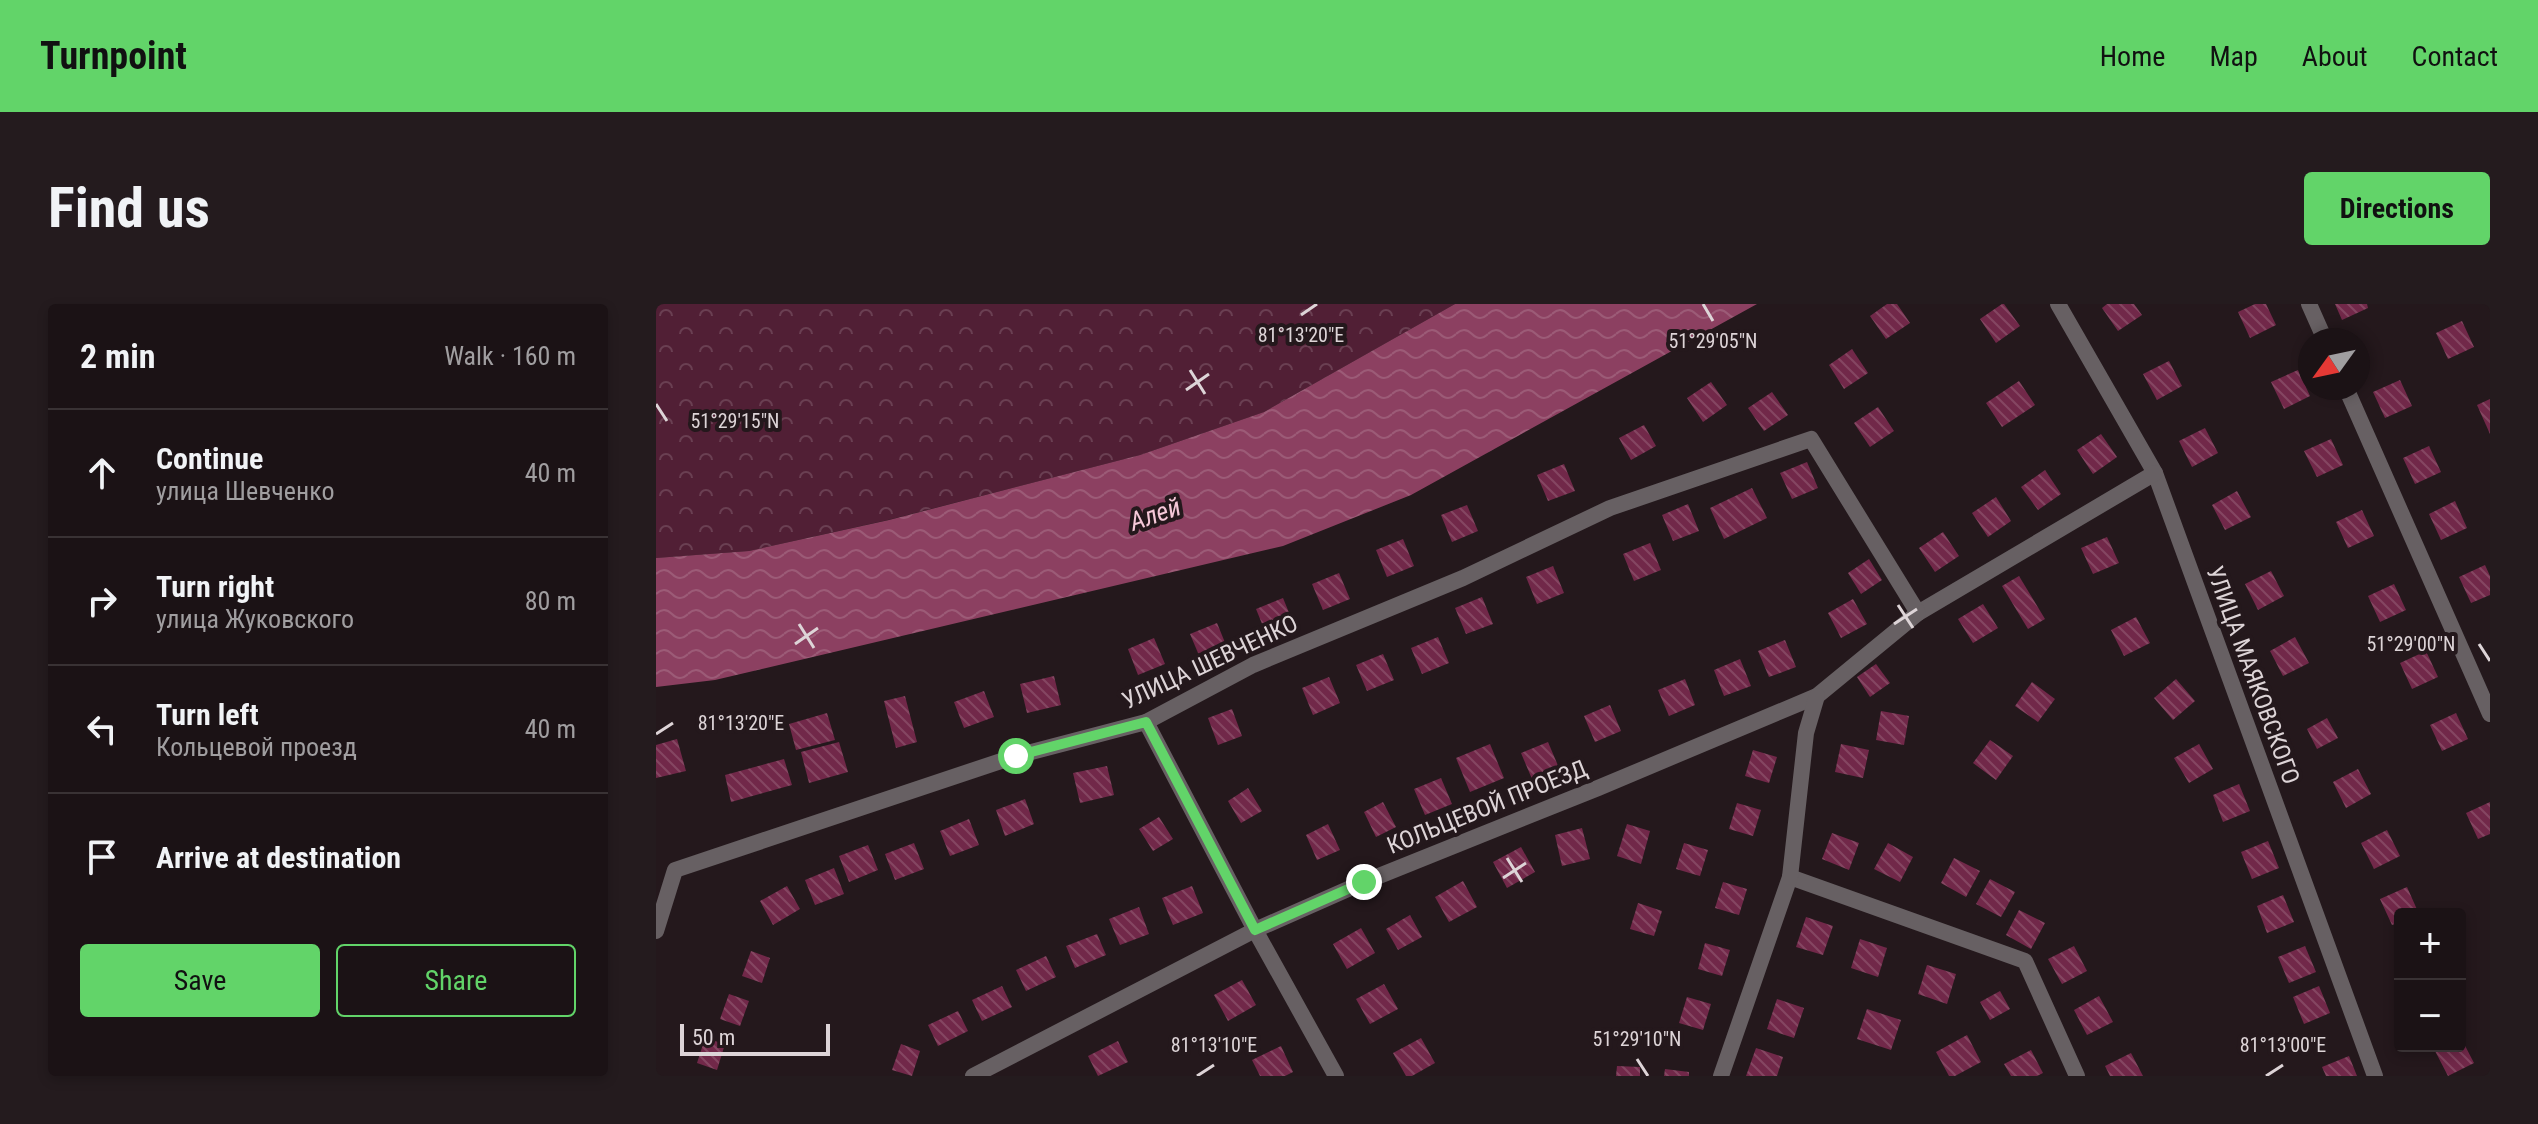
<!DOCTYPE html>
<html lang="en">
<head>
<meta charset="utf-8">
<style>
  :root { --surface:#1b1215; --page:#241b1e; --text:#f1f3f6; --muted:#a09ea0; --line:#393234; --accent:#62d469 }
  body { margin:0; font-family:"Roboto Condensed",sans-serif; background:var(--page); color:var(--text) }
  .controls { position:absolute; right:24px; bottom:24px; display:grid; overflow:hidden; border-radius:8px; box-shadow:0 4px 12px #0003 }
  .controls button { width:72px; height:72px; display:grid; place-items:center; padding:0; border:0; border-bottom:2px solid var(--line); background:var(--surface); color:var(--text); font:40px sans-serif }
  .compass { position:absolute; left:1642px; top:24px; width:72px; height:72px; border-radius:50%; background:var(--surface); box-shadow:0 4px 12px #0003; rotate:237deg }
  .scale { position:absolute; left:24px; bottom:20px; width:150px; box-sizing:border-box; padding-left:8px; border:4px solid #ddd4d7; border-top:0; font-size:22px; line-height:28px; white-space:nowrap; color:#ddd4d7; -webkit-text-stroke:6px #24181c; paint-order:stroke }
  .stop { position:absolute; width:24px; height:24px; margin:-18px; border:6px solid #62d469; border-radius:50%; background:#fff }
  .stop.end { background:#62d469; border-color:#fff; box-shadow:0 2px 8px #0008 }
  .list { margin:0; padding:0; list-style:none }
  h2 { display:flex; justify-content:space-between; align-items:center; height:104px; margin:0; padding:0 32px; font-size:34px }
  h2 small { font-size:26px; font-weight:400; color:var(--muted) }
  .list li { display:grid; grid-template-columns:52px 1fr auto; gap:24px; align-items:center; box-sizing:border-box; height:128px; padding:0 32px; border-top:2px solid var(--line) }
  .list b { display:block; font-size:30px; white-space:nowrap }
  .list p { margin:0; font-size:26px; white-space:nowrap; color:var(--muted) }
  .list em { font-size:26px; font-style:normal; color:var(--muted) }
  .actions { display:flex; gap:16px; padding:24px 32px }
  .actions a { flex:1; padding:18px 0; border:2px solid var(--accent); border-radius:8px; text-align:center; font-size:28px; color:var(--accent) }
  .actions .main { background:var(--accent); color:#111 }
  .icon { flex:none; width:44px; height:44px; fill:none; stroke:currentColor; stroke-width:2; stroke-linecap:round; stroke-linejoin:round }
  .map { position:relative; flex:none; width:1834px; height:772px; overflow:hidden; border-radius:8px }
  header { display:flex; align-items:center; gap:48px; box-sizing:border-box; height:112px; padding:0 40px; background:var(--accent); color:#111 }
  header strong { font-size:38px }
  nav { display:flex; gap:44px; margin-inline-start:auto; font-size:28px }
  .intro { display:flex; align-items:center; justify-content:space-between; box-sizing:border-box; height:192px; padding:0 48px }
  h1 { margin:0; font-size:56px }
  .button { padding:20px 36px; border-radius:8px; background:var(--accent); color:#111; font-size:28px; font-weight:700 }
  main { display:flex; gap:48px; padding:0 48px }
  aside { flex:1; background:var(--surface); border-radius:8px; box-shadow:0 4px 12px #0003 }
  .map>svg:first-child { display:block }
</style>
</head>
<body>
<header>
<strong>Turnpoint</strong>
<nav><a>Home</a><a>Map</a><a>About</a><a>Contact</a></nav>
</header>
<div class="intro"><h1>Find us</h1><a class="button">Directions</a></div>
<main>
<aside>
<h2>2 min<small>Walk · 160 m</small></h2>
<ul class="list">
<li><svg class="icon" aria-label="ahead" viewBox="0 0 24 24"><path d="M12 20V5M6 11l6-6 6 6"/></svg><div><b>Continue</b><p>улица Шевченко</p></div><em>40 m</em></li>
<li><svg class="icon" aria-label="right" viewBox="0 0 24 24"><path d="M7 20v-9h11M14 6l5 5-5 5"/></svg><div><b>Turn right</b><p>улица Жуковского</p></div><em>80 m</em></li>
<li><svg class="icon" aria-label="left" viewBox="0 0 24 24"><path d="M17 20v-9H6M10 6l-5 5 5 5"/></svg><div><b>Turn left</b><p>Кольцевой проезд</p></div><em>40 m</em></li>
<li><svg class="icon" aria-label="arrive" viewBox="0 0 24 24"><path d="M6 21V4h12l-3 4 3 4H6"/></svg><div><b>Arrive at destination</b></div></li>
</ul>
<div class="actions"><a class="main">Save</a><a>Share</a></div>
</aside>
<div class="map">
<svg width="1834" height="772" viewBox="0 0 1834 772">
  <defs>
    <pattern id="forest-crowns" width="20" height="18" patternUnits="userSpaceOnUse" patternTransform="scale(2)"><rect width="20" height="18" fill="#511f35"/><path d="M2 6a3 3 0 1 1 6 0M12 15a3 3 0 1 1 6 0" fill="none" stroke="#6a3f52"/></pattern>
    <pattern id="water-waves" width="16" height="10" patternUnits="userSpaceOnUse" patternTransform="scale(2)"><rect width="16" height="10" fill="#8c4061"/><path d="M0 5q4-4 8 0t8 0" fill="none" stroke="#9c5b77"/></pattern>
    <pattern id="building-back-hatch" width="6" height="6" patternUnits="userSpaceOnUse" patternTransform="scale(2)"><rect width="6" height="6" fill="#712849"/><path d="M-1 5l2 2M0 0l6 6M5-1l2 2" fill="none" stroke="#854662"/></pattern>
  </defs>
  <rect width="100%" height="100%" fill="#24181c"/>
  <polygon fill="url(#forest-crowns)" points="0,0 799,0 608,108 484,151 232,216 93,247 0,254"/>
  <polygon fill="url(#water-waves)" points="799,0 1101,0 755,191 627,242 59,376 0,383 0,254 93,247 233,216 484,151 608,108"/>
  <g fill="url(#building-back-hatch)">
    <polygon points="1231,0 1241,0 1254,19 1230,35 1214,12"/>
    <polygon points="1346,0 1348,0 1364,22 1340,39 1324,15"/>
    <polygon points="1451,0 1478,0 1486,11 1462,27 1446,4"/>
    <polygon points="1599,0 1610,0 1620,21 1594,34 1582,8"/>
    <polygon points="1679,0 1711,0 1712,4 1686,16"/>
    <polygon points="1806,17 1818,43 1792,55 1780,29"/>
    <polygon points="1196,45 1212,69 1188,85 1173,61"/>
    <polygon points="1513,57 1526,82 1501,96 1487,70"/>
    <polygon points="1642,66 1654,92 1628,105 1615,78"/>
    <polygon points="1744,76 1756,102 1729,114 1717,88"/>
    <polygon points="1363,77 1379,101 1346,123 1330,99"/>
    <polygon points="1055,78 1071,101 1047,118 1031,94"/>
    <polygon points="1116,88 1132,111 1108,127 1092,104"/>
    <polygon points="1834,95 1834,130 1821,101"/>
    <polygon points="1222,103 1238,127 1214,143 1198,119"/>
    <polygon points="988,121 1000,142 975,156 963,134"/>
    <polygon points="1549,124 1562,149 1536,163 1523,137"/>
    <polygon points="1445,130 1461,153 1437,170 1421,146"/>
    <polygon points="1675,135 1687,161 1661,173 1648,147"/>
    <polygon points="1773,142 1785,168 1759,180 1747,154"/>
    <polygon points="1151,158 1162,184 1136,195 1124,169"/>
    <polygon points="908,160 919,187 892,197 881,171"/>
    <polygon points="1389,166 1405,190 1382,206 1365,183"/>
    <polygon points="1096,184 1111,214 1068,235 1054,204"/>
    <polygon points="1581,187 1595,213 1569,226 1556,201"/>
    <polygon points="1340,193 1355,217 1332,233 1316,209"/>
    <polygon points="1799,197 1811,224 1785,236 1773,210"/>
    <polygon points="1032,200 1043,227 1017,237 1006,211"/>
    <polygon points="811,201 822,227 796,238 785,211"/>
    <polygon points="1706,206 1718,232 1692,244 1680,218"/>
    <polygon points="1287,228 1303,252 1279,268 1263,244"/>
    <polygon points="1451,233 1463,259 1437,270 1425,244"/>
    <polygon points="747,235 758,262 731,273 720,246"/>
    <polygon points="994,239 1005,266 978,277 967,250"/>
    <polygon points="1213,255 1226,276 1205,290 1192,269"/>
    <polygon points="1829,261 1834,272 1834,291 1815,299 1803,273"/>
    <polygon points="897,262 908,289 881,300 870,273"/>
    <polygon points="1615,267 1628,292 1602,306 1589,280"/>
    <polygon points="683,269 694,295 667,306 656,280"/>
    <polygon points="1363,272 1389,315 1372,325 1346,282"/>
    <polygon points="1738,280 1750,306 1724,318 1712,292"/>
    <polygon points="826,293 837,320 810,330 799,304"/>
    <polygon points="627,294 638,321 611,332 600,305"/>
    <polygon points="1197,295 1211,320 1185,334 1172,309"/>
    <polygon points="1327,300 1342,324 1317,339 1302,315"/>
    <polygon points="1480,313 1494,339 1468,352 1455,326"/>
    <polygon points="561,319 572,346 545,356 534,330"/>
    <polygon points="782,333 793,359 766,370 755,344"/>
    <polygon points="1639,333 1653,359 1627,372 1614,347"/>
    <polygon points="498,334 509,360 482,371 472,345"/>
    <polygon points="1129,336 1140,363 1113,373 1102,347"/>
    <polygon points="1770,347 1782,373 1756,385 1744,359"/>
    <polygon points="727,350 738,376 711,387 700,361"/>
    <polygon points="1084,355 1095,382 1068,392 1058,366"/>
    <polygon points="1220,360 1234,379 1214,393 1201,373"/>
    <polygon points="398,372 405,401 371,409 364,380"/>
    <polygon points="673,373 684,399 657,411 646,384"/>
    <polygon points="1029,375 1039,401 1013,412 1002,386"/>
    <polygon points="1520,375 1539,397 1517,416 1498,394"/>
    <polygon points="1376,378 1399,395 1382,418 1359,402"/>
    <polygon points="328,387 338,413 308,424 298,398"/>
    <polygon points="249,392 261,438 240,444 228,397"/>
    <polygon points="954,401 965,427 939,438 928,412"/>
    <polygon points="576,405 586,432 562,441 552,414"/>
    <polygon points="1225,407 1253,412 1248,441 1220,436"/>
    <polygon points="171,409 179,436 140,446 133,420"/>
    <polygon points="1800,409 1812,435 1786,447 1774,421"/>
    <polygon points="1671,414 1682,434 1661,445 1651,425"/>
    <polygon points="21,435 30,467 0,474 0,441"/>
    <polygon points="1334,436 1357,452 1340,476 1317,459"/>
    <polygon points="183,438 192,468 153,479 145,448"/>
    <polygon points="892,438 903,464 876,475 865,449"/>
    <polygon points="834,440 848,474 814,488 800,454"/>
    <polygon points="1185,440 1213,446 1207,474 1179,468"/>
    <polygon points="1543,440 1557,465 1533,479 1518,454"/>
    <polygon points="1097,446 1121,453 1113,479 1089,472"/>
    <polygon points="128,455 136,481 75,498 69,471"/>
    <polygon points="451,462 458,491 424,499 417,469"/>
    <polygon points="1702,465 1715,490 1690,504 1677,478"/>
    <polygon points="785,474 796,500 769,511 758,485"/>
    <polygon points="1583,480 1594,507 1567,518 1557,491"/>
    <polygon points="592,484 606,507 585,519 572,497"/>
    <polygon points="369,495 378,520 349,532 340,506"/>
    <polygon points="727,498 740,523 720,533 708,508"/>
    <polygon points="1834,498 1834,530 1822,535 1810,509"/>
    <polygon points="1081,499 1105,506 1097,532 1073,525"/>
    <polygon points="503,513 517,535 497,547 483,525"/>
    <polygon points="313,515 323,541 294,552 284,527"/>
    <polygon points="672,520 684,546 661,556 650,531"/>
    <polygon points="971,520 994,527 985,560 961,552"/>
    <polygon points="926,524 934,555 906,562 899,531"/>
    <polygon points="1731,526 1744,552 1718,565 1705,539"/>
    <polygon points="1176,529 1203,539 1193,566 1166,555"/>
    <polygon points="1612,537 1623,564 1596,575 1585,548"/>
    <polygon points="258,539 268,565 239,576 229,550"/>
    <polygon points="1028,539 1052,546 1044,572 1020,565"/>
    <polygon points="1232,539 1257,553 1244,578 1218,565"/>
    <polygon points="212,541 222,566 193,578 183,552"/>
    <polygon points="865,543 879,568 851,584 837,558"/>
    <polygon points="1298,554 1324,567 1310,593 1285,579"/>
    <polygon points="178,564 188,590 159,601 149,576"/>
    <polygon points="1334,575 1359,588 1345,613 1320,600"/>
    <polygon points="807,577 821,603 793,618 779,593"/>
    <polygon points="1067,578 1091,585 1083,611 1059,604"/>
    <polygon points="131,582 144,605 117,621 104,597"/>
    <polygon points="536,582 547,609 517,621 506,594"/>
    <polygon points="1751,583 1763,610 1744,610 1744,618 1736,621 1724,595"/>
    <polygon points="1627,591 1638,618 1611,629 1601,602"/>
    <polygon points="982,599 1006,607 998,632 974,625"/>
    <polygon points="483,603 493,630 464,641 453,615"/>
    <polygon points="1363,606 1389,619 1375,645 1350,631"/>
    <polygon points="754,611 766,633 742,646 730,625"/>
    <polygon points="1150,613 1177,622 1167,651 1140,643"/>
    <polygon points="705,624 719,649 691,665 677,640"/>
    <polygon points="441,630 450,651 419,664 410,642"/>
    <polygon points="1204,635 1231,644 1222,673 1195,664"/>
    <polygon points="1049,639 1074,646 1066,672 1042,665"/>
    <polygon points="1418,642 1431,667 1406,680 1392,655"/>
    <polygon points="1649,642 1660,668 1633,679 1622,653"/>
    <polygon points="95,647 114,654 106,679 86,672"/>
    <polygon points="390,652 400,673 370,687 360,666"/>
    <polygon points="1271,661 1300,670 1291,700 1262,690"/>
    <polygon points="586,676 600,701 572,717 558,691"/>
    <polygon points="728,680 742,705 714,720 700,695"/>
    <polygon points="346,682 356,703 326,717 316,696"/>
    <polygon points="1663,682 1674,709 1648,720 1637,693"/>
    <polygon points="1344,687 1354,705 1334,716 1324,698"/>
    <polygon points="73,690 93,697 84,722 64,715"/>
    <polygon points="1443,692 1457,718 1431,731 1418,706"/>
    <polygon points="1031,693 1055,700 1047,726 1023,719"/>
    <polygon points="1121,695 1148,704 1138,734 1111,725"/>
    <polygon points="1211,705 1245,716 1235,746 1201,735"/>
    <polygon points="302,707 312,727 282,742 272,721"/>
    <polygon points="1311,731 1325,758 1299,772 1293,772 1280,748"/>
    <polygon points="1804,732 1818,759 1792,772 1779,747 1788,742 1804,742"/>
    <polygon points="49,734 69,740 61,766 41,759"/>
    <polygon points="765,734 779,759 756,772 750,772 737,749"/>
    <polygon points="462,737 472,758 442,772 432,752"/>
    <polygon points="245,740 264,747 256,772 236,766"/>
    <polygon points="625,742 637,768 629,772 604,772 596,756"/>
    <polygon points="1100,744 1127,753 1121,772 1090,772"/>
    <polygon points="1375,746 1387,769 1381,772 1355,772 1348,760"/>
    <polygon points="1475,749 1487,772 1454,772 1449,762"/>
    <polygon points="1693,752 1701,772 1670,772 1666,763"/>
    <polygon points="961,762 984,763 984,772 960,772"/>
    <polygon points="1009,765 1033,768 1033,772 1008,772"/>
  </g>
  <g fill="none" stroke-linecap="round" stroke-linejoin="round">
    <g stroke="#676063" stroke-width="16">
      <polyline points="1402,0 1499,169 1719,772"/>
      <polyline points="1653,0 1669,36"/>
      <polyline points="1690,84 1834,410"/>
      <polyline points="1262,309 1499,169"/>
      <polyline points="490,418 599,626 680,772"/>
      <polyline points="1134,573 1369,657 1421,772"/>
      <polyline points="0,627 19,566 360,452 490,418 597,361 807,274 954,204 1155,135 1262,309 1161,392 942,484 708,578 599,626 317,772"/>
      <polyline points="1065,772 1134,573 1150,429 1161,392"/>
    </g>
  </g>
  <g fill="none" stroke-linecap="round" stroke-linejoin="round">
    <polyline stroke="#62d469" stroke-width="10" points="360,452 490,418 599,626 708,578"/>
  </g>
  <path fill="none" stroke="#ddd4d7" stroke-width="3" d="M1047,0l10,17M645,11l16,-11M534,66l15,24M530,86l23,-16M0,100l11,17M1242,301l15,23M143,320l15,24M1238,320l23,-15M139,340l23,-16M1823,340l11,17M0,430l17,-11M851,554l15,24M847,574l23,-15M981,755l11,17M541,772l17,-11M1610,772l17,-11"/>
  <g text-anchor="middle" stroke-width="8" stroke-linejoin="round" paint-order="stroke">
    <g font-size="24" fill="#ddd4d7" stroke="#24181c">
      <text transform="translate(554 358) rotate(-25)" y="8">УЛИЦА ШЕВЧЕНКО</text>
      <text transform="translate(1597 371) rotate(70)" y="8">УЛИЦА МАЯКОВСКОГО</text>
      <text transform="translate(831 503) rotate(-22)" y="8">КОЛЬЦЕВОЙ ПРОЕЗД</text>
    </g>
    <g font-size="26" font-style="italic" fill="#f5c8d8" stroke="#24181c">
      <text transform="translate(499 210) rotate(-19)" y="9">Алей</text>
    </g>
  </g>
  <g font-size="20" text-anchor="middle" fill="#ddd4d7" stroke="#24181c" stroke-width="8" stroke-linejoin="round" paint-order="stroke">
    <text x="645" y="38">81°13'20"E</text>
    <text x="1057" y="44">51°29'05"N</text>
    <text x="79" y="124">51°29'15"N</text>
    <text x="1755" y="347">51°29'00"N</text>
    <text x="85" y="426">81°13'20"E</text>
    <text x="981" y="742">51°29'10"N</text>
    <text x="558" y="748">81°13'10"E</text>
    <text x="1627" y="748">81°13'00"E</text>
  </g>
</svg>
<div class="controls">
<button>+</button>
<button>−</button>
</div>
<svg class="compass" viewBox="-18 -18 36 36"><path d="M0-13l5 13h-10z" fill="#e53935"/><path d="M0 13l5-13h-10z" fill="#a09ea0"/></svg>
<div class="scale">50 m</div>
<div class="stop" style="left:360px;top:452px"></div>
<div class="stop end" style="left:708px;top:578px"></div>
</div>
</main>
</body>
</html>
